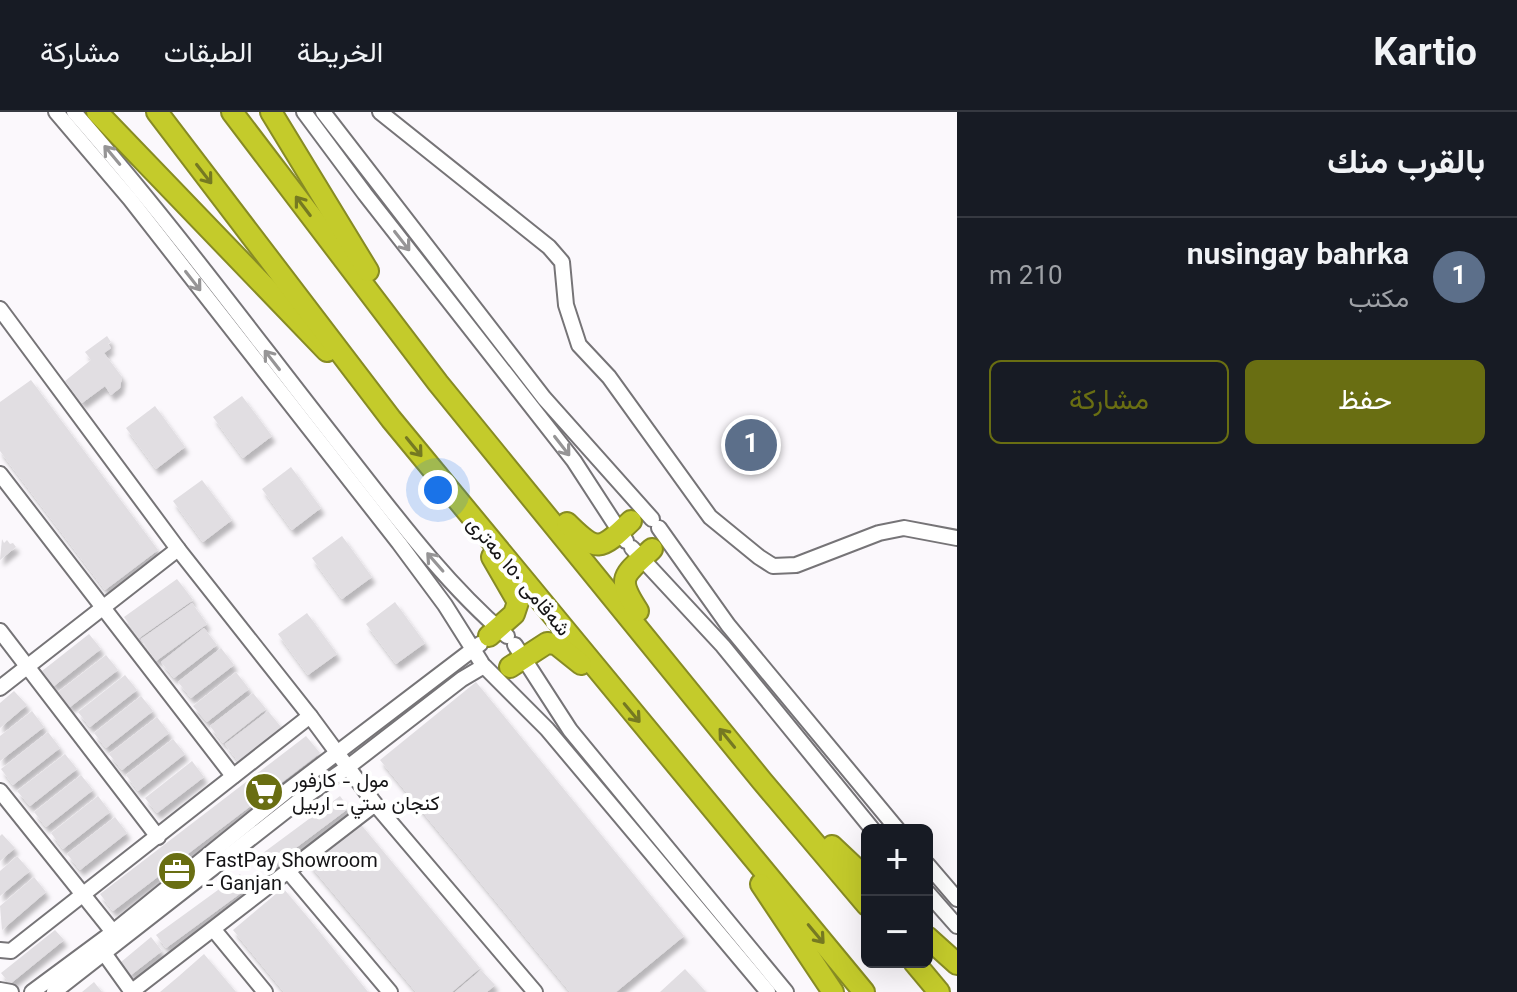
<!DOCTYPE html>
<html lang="ar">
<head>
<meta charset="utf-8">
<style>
  :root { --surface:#171b24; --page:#20242c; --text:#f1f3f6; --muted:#9ea1a6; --line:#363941; --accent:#696e12 }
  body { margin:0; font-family:Georgia,Vazirmatn,serif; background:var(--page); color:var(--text); direction:rtl }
  .controls { position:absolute; right:24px; bottom:24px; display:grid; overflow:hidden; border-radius:12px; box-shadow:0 8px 32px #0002 }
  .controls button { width:72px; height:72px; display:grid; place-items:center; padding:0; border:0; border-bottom:2px solid var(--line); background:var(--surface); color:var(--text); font:40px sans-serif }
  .you { position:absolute; left:438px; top:378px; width:28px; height:28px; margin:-20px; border:6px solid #fff; border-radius:50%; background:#1a73e8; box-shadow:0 0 0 12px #1a73e833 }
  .badge { display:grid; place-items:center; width:52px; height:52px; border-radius:50%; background:var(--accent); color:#fff; font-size:26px; font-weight:700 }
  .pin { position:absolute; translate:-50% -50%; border:4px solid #fff; box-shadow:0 2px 8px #0006 }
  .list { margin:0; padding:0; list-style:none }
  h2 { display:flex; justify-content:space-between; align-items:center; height:104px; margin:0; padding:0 32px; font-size:34px }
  h2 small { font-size:26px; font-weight:400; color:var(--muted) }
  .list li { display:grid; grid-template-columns:52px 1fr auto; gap:24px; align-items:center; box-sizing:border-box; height:120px; padding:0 32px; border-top:2px solid var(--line) }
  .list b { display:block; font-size:30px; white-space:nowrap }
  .list p { margin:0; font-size:26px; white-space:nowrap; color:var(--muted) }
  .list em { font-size:26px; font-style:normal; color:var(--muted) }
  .actions { display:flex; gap:16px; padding:24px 32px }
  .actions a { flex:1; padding:18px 0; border:2px solid var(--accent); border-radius:12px; text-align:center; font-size:28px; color:var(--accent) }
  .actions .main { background:var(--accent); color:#fff }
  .map { position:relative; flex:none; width:957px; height:880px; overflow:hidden; direction:ltr }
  header { display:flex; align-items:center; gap:48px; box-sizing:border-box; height:112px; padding:0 40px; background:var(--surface); border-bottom:2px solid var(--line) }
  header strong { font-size:38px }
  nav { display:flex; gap:44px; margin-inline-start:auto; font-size:28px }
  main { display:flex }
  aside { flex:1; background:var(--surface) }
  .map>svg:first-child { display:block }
</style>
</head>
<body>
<header>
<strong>Kartio</strong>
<nav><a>الخريطة</a><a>الطبقات</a><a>مشاركة</a></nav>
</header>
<main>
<aside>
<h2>بالقرب منك<small></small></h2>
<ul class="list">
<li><span class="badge" style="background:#5c6f8a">1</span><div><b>nusingay bahrka</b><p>مكتب</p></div><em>210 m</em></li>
</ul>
<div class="actions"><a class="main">حفظ</a><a>مشاركة</a></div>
</aside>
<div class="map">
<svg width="957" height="880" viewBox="0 0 957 880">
  <defs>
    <filter id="shadow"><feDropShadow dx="3.5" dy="6" stdDeviation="2" flood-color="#0004"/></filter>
  </defs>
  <rect width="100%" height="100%" fill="#fbf8fc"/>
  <g fill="#e1dee2" filter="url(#shadow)">
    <polygon points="107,224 111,230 108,232 111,236 104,241 122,265 120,276 111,283 105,274 82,291 65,269 91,248 85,240"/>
    <polygon points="31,268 158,438 105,478 0,339 0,290"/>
    <polygon points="242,284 272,324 243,346 213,305"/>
    <polygon points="155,294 185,335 156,357 126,316"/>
    <polygon points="291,355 321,396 292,418 262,377"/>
    <polygon points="202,368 232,408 203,430 173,389"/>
    <polygon points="342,424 372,465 342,487 312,446"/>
    <polygon points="2,427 4,431 7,428 10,432 13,431 16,435 0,448"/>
    <polygon points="177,467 193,488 139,526 124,505"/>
    <polygon points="395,490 425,531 396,552 366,512"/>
    <polygon points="192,491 207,512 156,549 141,527"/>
    <polygon points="307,501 337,542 308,563 278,522"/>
    <polygon points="204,516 217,533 174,566 161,550"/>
    <polygon points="89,522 101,537 54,574 42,559"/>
    <polygon points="221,536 234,553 191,586 178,570"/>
    <polygon points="106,543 118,558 70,595 58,580"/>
    <polygon points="236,560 249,577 207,610 193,594"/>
    <polygon points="125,563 137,578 90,615 78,600"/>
    <polygon points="476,570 684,824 616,880 570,880 380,648"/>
    <polygon points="14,579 27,593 0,616 0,591"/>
    <polygon points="253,581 266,597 223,631 210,614"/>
    <polygon points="141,584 153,599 106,636 94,621"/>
    <polygon points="32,599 44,615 0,649 0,624"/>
    <polygon points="268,599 281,615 238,649 225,632"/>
    <polygon points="157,605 169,621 122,658 109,642"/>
    <polygon points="48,620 60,636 13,673 1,657"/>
    <polygon points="306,624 320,641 113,799 100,782"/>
    <polygon points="173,627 185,642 138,679 126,663"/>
    <polygon points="65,642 77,657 30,694 17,679"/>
    <polygon points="192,649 204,665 157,701 145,686"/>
    <polygon points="81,663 93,678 46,715 34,700"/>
    <polygon points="98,684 110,700 63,737 51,721"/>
    <polygon points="340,684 349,696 273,753 263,741"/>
    <polygon points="115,705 127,721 80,758 67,742"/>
    <polygon points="358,709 480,856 452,880 416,880 309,752"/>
    <polygon points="2,722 15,736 0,749 0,724"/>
    <polygon points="17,744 30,759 0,784 0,759"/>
    <polygon points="240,762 249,775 166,836 156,823"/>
    <polygon points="34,765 46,780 2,818 0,794"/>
    <polygon points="283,776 310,808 368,880 284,880 233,818"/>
    <polygon points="55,818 64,828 10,872 1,861"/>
    <polygon points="151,825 162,839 131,863 121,850"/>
    <polygon points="204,842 236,880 160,880 179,864"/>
    <polygon points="685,857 706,880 660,880"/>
    <polygon points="481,858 495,873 487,880 455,880"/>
    <polygon points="94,870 102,880 82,880"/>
  </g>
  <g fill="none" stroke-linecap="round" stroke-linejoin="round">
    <defs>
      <g id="minor">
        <polyline points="56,0 130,87 399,431 445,493 481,550"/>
        <path d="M74,0c95,108 180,224 269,337 51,65 101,133 164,187"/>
        <polyline points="304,0 365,82 574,349 626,429"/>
        <polyline points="323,0 544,286 652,407"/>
        <polyline points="380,0 549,135 562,150 566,193 579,233 609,265 710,405 759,445 773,454 796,453 879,421 904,416 957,426"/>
        <polyline points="0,197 178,437 310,604 375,692 535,880"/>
        <polyline points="0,362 233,664"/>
        <polyline points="659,416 728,513 898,718"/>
        <polyline points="632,436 723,534 873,718"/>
        <polyline points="0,519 158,725"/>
        <polyline points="515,533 570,618 786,880"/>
        <polyline points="485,555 547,617 768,880"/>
        <polyline points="0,576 178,437"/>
        <polyline points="0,679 113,820"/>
        <polyline points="927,752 957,787"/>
        <polyline points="288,759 390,880"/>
        <polyline points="927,780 957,814"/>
        <polyline points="214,818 265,880"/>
        <polyline points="0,838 11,839 16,835 310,604"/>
        <polyline points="104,841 132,880"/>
        <polyline points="0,878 11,880"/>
        <polyline points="32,880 113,820 287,679 480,532"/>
        <polyline points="54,880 296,691 348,655 462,567 484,554"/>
        <polyline points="131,880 375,692"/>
      </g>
      <g id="highway">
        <polyline points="97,0 327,239"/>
        <polyline points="157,0 391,307 864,880"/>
        <polyline points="232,0 438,271 762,669 867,793"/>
        <polyline points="271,0 368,159"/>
        <path d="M567,411c30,30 33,28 64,-2"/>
        <path d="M638,499c-23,-35 -14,-35 14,-62"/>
        <polyline points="489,524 514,502 518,490 492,445"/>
        <polyline points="510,555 547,531 556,532 581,552"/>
        <polyline points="832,734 867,767"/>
        <polyline points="761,772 833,880"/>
        <polyline points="927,825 957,852"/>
        <polyline points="914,850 939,880"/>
      </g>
    </defs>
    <use href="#minor" stroke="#767477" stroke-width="18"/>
    <use href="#highway" stroke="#878b24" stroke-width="24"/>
    <use href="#minor" stroke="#fff" stroke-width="14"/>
    <use href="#highway" stroke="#c4cb2b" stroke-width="20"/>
  </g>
  <defs><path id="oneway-shaft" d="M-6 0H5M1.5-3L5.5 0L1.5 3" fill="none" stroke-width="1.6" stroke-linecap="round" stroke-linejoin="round" transform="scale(2)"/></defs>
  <g stroke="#969596">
    <use href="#oneway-shaft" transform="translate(112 43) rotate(-130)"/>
    <use href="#oneway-shaft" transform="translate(402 129) rotate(52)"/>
    <use href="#oneway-shaft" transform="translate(193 169) rotate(52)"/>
    <use href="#oneway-shaft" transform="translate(272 248) rotate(-128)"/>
    <use href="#oneway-shaft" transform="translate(562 334) rotate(52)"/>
    <use href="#oneway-shaft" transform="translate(435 450) rotate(-131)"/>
  </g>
  <g stroke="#757922">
    <use href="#oneway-shaft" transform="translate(204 62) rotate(52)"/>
    <use href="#oneway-shaft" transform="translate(303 94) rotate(-127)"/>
    <use href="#oneway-shaft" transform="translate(414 335) rotate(51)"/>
    <use href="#oneway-shaft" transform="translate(632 601) rotate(50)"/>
    <use href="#oneway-shaft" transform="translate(727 626) rotate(-129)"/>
    <use href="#oneway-shaft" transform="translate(816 822) rotate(50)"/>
  </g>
  <defs>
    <symbol id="supermarket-disc" viewBox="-11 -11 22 22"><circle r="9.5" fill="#696e12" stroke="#fff"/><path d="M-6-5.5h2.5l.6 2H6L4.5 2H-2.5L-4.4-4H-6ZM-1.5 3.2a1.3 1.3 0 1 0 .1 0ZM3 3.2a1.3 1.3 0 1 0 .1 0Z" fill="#fff"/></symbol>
    <symbol id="office-disc" viewBox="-11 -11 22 22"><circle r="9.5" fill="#696e12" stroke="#fff"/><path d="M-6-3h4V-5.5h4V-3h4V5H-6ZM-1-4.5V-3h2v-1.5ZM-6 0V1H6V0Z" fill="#fff"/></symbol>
  </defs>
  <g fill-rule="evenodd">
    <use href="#supermarket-disc" x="242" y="658" width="44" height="44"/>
    <use href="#office-disc" x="155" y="737" width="44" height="44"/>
  </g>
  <g text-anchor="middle" stroke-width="8" stroke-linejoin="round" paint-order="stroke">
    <g font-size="20" fill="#151416" stroke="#fff">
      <text transform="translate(519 464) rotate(50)" y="7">شەقامی ١٥٠ مەتری</text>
    </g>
    <g font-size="20" fill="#151416" stroke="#fff" text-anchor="start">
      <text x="292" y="675">مول - كارفور<tspan x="292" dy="23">كنجان ستي - اربيل</tspan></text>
      <text x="205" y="755">FastPay Showroom<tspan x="205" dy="23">- Ganjan</tspan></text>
    </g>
  </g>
</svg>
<div class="controls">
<button>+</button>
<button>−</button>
</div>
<div class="you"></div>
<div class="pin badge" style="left:751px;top:333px;background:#5c6f8a">1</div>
</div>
</main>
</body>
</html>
